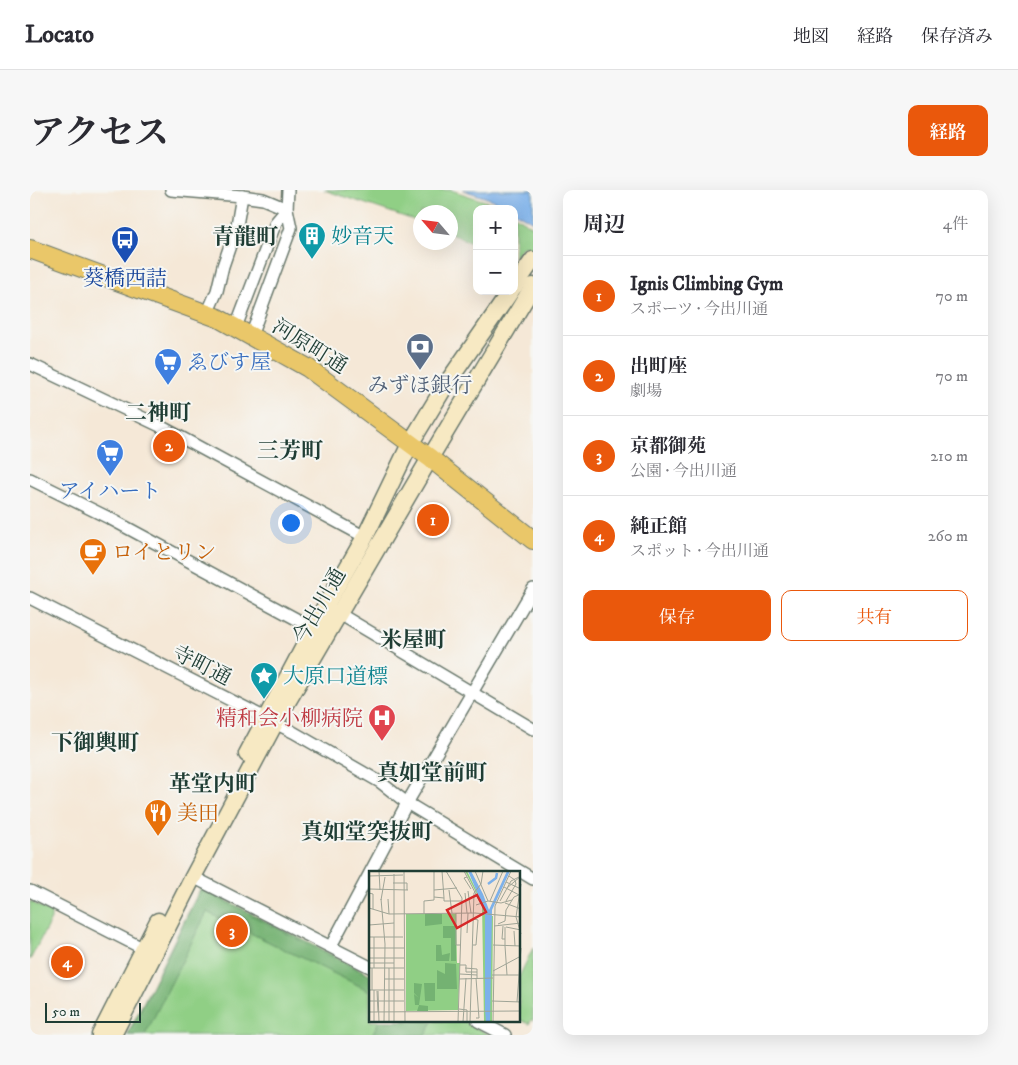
<!DOCTYPE html>
<html lang="ja">
<head>
<meta charset="utf-8">
<style>
  :root { --surface:#fff; --page:#f7f7f7; --text:#2b2b33; --muted:#7c7c81; --line:#e1e1e2; --accent:#ea580c }
  body { margin:0; font-family:"IM FELL DW Pica","Noto Serif JP",serif; background:var(--page); color:var(--text) }
  .controls { position:absolute; right:15px; top:15px; display:grid; overflow:hidden; border-radius:10px; box-shadow:0 5px 20px #0002 }
  .controls button { width:45px; height:45px; display:grid; place-items:center; padding:0; border:0; border-bottom:1px solid var(--line); background:var(--surface); color:var(--text); font:25px sans-serif }
  .compass { position:absolute; left:383px; top:15px; width:45px; height:45px; border-radius:50%; background:var(--surface); box-shadow:0 5px 20px #0002; rotate:298deg }
  .scale { position:absolute; left:15px; bottom:12px; width:96px; box-sizing:border-box; padding-left:5px; border:2px solid #1f3d34; border-top:0; font-size:14px; line-height:18px; white-space:nowrap; color:#1f3d34; -webkit-text-stroke:4px #f6f6f2; paint-order:stroke }
  .you { position:absolute; left:260px; top:332px; width:18px; height:18px; margin:-12px; border:4px solid #fff; border-radius:50%; background:#1a73e8; box-shadow:0 0 0 8px #1a73e833 }
  .badge { display:grid; place-items:center; width:32px; height:32px; border-radius:50%; background:var(--accent); color:#fff; font-size:16px; font-weight:700 }
  .pin { position:absolute; translate:-50% -50%; border:2px solid #fff; box-shadow:0 1px 5px #0006 }
  .list { margin:0; padding:0; list-style:none }
  h2 { display:flex; justify-content:space-between; align-items:center; height:65px; margin:0; padding:0 20px; font-size:21px }
  h2 small { font-size:16px; font-weight:400; color:var(--muted) }
  .list li { display:grid; grid-template-columns:32px 1fr auto; gap:15px; align-items:center; box-sizing:border-box; height:80px; padding:0 20px; border-top:1px solid var(--line) }
  .list b { display:block; font-size:19px; white-space:nowrap }
  .list p { margin:0; font-size:16px; white-space:nowrap; color:var(--muted) }
  .list em { font-size:16px; font-style:normal; color:var(--muted) }
  .actions { display:flex; gap:10px; padding:15px 20px }
  .actions a { flex:1; padding:11px 0; border:1px solid var(--accent); border-radius:10px; text-align:center; font-size:18px; color:var(--accent) }
  .actions .main { background:var(--accent); color:#fff }
  .map { position:relative; flex:none; width:503px; height:845px; overflow:hidden; border-radius:10px }
  header { display:flex; align-items:center; gap:30px; box-sizing:border-box; height:70px; padding:0 25px; background:var(--surface); border-bottom:1px solid var(--line) }
  header strong { font-size:24px }
  nav { display:flex; gap:28px; margin-inline-start:auto; font-size:18px }
  .intro { display:flex; align-items:center; justify-content:space-between; box-sizing:border-box; height:120px; padding:0 30px }
  h1 { margin:0; font-size:35px }
  .button { padding:12px 22px; border-radius:10px; background:var(--accent); color:#fff; font-size:18px; font-weight:700 }
  main { display:flex; gap:30px; padding:0 30px }
  aside { flex:1; background:var(--surface); border-radius:10px; box-shadow:0 5px 20px #0002 }
  .map>svg:first-child { display:block }
</style>
</head>
<body>
<header>
<strong>Locato</strong>
<nav><a>地図</a><a>経路</a><a>保存済み</a></nav>
</header>
<div class="intro"><h1>アクセス</h1><a class="button">経路</a></div>
<main>
<div class="map">
<svg width="503" height="845" viewBox="0 0 503 845">
  <rect width="100%" height="100%" fill="#f6f6f2"/>
  <filter id="ink" filterUnits="userSpaceOnUse"><feTurbulence type="fractalNoise" baseFrequency=".02" numOctaves="2"/><feDisplacementMap in="SourceGraphic" scale="10" xChannelSelector="R" yChannelSelector="G"/><feConvolveMatrix kernelMatrix="1 2 1 2 8 2 1 2 1" color-interpolation-filters="sRGB"/></filter>
  <filter id="wash" filterUnits="userSpaceOnUse"><feTurbulence type="fractalNoise" baseFrequency=".0096" numOctaves="4" result="noise"/><feDisplacementMap in="SourceGraphic" scale="20" xChannelSelector="R" yChannelSelector="G"/><feGaussianBlur stdDeviation="1.12" result="paint"/><feColorMatrix in="noise" values="0 0 0 0 0 0 0 0 0 0 0 0 0 0 0 0 0 1.4 0 .05"/><feComposite in="paint" operator="in"/></filter>
  <g filter="url(#wash)">
    <rect width="100%" height="100%" fill="#f5e8d7"/>
    <g fill="#90cf85" stroke="#58865c">
      <polygon points="294,0 421,0 467,15 473,19 447,19 447,56 421,43 420,22 390,22 390,32"/>
      <polygon points="484,25 503,37 503,60 494,55 484,68"/>
      <polygon points="171,697 340,784 340,831 433,831 460,845 97,845"/>
      <polygon points="0,711 21,723 21,729 0,770"/>
      <polygon points="503,758 503,830 501,830 499,834 489,829 489,787"/>
    </g>
    <g fill="#74b272" stroke="#4a7853">
      <polygon points="171,699 340,786 340,801 177,722 115,845 98,845"/>
      <polygon points="349,831 403,831 396,845 342,845"/>
    </g>
    <polygon fill="#7db1ea" stroke="#4e778f" points="433,0 503,0 503,32 484,21 484,19 480,19 463,10"/>
  </g>
  <g filter="url(#ink)">
    <g fill="none" stroke-linecap="round" stroke-linejoin="round">
      <defs>
        <g id="minor">
          <polyline points="141,0 212,6 233,9 257,19"/>
          <polyline points="177,124 187,101 193,76 207,35 212,6"/>
          <polyline points="206,137 246,32 257,19"/>
          <polyline points="221,146 261,38 257,19 258,0"/>
          <polyline points="0,174 130,236 335,347"/>
          <polyline points="0,289 79,328 283,438"/>
          <polyline points="0,408 263,542 350,592 377,613 503,689"/>
          <polyline points="303,420 503,539"/>
          <polyline points="163,687 340,777"/>
          <polyline points="0,701 114,759"/>
          <polyline points="301,756 377,613 503,399"/>
          <polyline points="448,831 475,845"/>
        </g>
        <g id="secondary">
          <polyline points="484,97 503,70"/>
          <polyline points="217,564 296,415 335,347 380,254 415,196 481,101"/>
          <polyline points="70,845 128,731"/>
          <polyline points="83,845 163,687 245,533 400,268 503,96"/>
        </g>
        <polyline id="primary" points="0,59 188,128 278,178 400,268 503,350"/>
      </defs>
      <use href="#minor" stroke="#6a796d" stroke-width="14"/>
      <use href="#secondary" stroke="#6a796d" stroke-width="19"/>
      <use href="#primary" stroke="#6a796d" stroke-width="20"/>
      <use href="#minor" stroke="#fff" stroke-width="11"/>
      <use href="#secondary" stroke="#f7e9c3" stroke-width="16"/>
      <use href="#primary" stroke="#eac769" stroke-width="18"/>
    </g>
  </g>
  <defs>
    <symbol id="building-pin" viewBox="-11 -11 22 30"><path d="M0 17L-7.5 6A9.5 9.5 0 1 1 7.5 6Z" fill="#0f9aa8" stroke="#f6f6f2"/><path d="M-4-6H4V6H1V3H-1V6H-4ZM-2.5-4.3h1.7v1.8h-1.7ZM.8-4.3h1.7v1.8H.8ZM-2.5-1h1.7V.8h-1.7ZM.8-1h1.7V.8H.8Z" fill="#fff"/></symbol>
    <symbol id="bus-pin" viewBox="-11 -11 22 30"><path d="M0 17L-7.5 6A9.5 9.5 0 1 1 7.5 6Z" fill="#1a4fb4" stroke="#f6f6f2"/><path d="M-5-6H5V4H4V6H2V4H-2V6H-4V4H-5ZM-3.5-4V0h7V-4ZM-3.5 1.2v1.5H-2V1.2ZM2 1.2v1.5H3.5V1.2Z" fill="#fff"/></symbol>
    <symbol id="bank-pin" viewBox="-11 -11 22 30"><path d="M0 17L-7.5 6A9.5 9.5 0 1 1 7.5 6Z" fill="#5c6f8a" stroke="#f6f6f2"/><path d="M-6-4H6V4H-6ZM0-2.3a2.3 2.3 0 1 0 0 4.6a2.3 2.3 0 1 0 0-4.6Z" fill="#fff"/></symbol>
    <symbol id="supermarket-pin" viewBox="-11 -11 22 30"><path d="M0 17L-7.5 6A9.5 9.5 0 1 1 7.5 6Z" fill="#3f7fe0" stroke="#f6f6f2"/><path d="M-6-5.5h2.5l.6 2H6L4.5 2H-2.5L-4.4-4H-6ZM-1.5 3.2a1.3 1.3 0 1 0 .1 0ZM3 3.2a1.3 1.3 0 1 0 .1 0Z" fill="#fff"/></symbol>
    <symbol id="cafe-pin" viewBox="-11 -11 22 30"><path d="M0 17L-7.5 6A9.5 9.5 0 1 1 7.5 6Z" fill="#e8710a" stroke="#f6f6f2"/><path d="M-5.5-4.5H6V0H3Q3 3.5 0 3.5H-2.5Q-5.5 3.5-5.5 0ZM3-3.2v2h1.7v-2ZM-6 4.5H4V6H-6Z" fill="#fff"/></symbol>
    <symbol id="sight-pin" viewBox="-11 -11 22 30"><path d="M0 17L-7.5 6A9.5 9.5 0 1 1 7.5 6Z" fill="#0f9aa8" stroke="#f6f6f2"/><path d="M0-6L1.8-2.2L6-1.7L2.9 1.2L3.7 5.4L0 3.3L-3.7 5.4L-2.9 1.2L-6-1.7L-1.8-2.2Z" fill="#fff"/></symbol>
    <symbol id="hospital-pin" viewBox="-11 -11 22 30"><path d="M0 17L-7.5 6A9.5 9.5 0 1 1 7.5 6Z" fill="#e0444e" stroke="#f6f6f2"/><path d="M-5-5h3v3.5h4V-5h3V5h-3V1.5h-4V5h-3Z" fill="#fff"/></symbol>
    <symbol id="restaurant-pin" viewBox="-11 -11 22 30"><path d="M0 17L-7.5 6A9.5 9.5 0 1 1 7.5 6Z" fill="#e8710a" stroke="#f6f6f2"/><path d="M-5-6h1v4h1v-4h1v4h1v-4h1v5L-1.5 .5V6h-2V.5L-5-1ZM5-6V6H3V1.5H1.5Q1.5-4 5-6Z" fill="#fff"/></symbol>
  </defs>
  <g fill-rule="evenodd">
    <use href="#building-pin" x="266" y="30" width="32" height="43"/>
    <use href="#bus-pin" x="79" y="34" width="32" height="43"/>
    <use href="#bank-pin" x="374" y="141" width="32" height="43"/>
    <use href="#supermarket-pin" x="122" y="156" width="32" height="43"/>
    <use href="#supermarket-pin" x="64" y="247" width="32" height="43"/>
    <use href="#cafe-pin" x="47" y="346" width="32" height="43"/>
    <use href="#sight-pin" x="218" y="470" width="32" height="43"/>
    <use href="#hospital-pin" x="336" y="512" width="32" height="43"/>
    <use href="#restaurant-pin" x="112" y="607" width="32" height="43"/>
  </g>
  <g text-anchor="middle" stroke-width="4" stroke-linejoin="round" paint-order="stroke">
    <g font-size="21" fill="#0d838f" stroke="#f6f6f2" text-anchor="start">
      <text x="301" y="53">妙音天</text>
      <text x="253" y="493">大原口道標</text>
    </g>
    <g font-size="21" fill="#164399" stroke="#f6f6f2">
      <text x="95" y="95">葵橋西詰</text>
    </g>
    <g font-size="21" fill="#1f3d34" stroke="#f6f6f2">
      <text transform="translate(280 156) rotate(32)" y="7">河原町通</text>
      <text transform="translate(289 416) rotate(-60)" y="7">今出川通</text>
      <text transform="translate(172 475) rotate(27)" y="7">寺町通</text>
    </g>
    <g font-size="21" fill="#366cbe" stroke="#f6f6f2" text-anchor="start">
      <text x="157" y="179">ゑびす屋</text>
      <text x="80" y="308" text-anchor="middle">アイハート</text>
    </g>
    <g font-size="21" fill="#4e5e75" stroke="#f6f6f2">
      <text x="390" y="202">みずほ銀行</text>
    </g>
    <g font-size="21" fill="#c56008" stroke="#f6f6f2" text-anchor="start">
      <text x="82" y="369">ロイとリン</text>
      <text x="147" y="630">美田</text>
    </g>
    <g font-size="21" fill="#be3a42" stroke="#f6f6f2" text-anchor="end">
      <text x="333" y="535">精和会小柳病院</text>
    </g>
    <g font-size="22" font-weight="bold" fill="#1f3d34" stroke="#f6f6f2">
      <text x="215" y="54">青龍町</text>
      <text x="128" y="230">二神町</text>
      <text x="260" y="268">三芳町</text>
      <text x="383" y="457">米屋町</text>
      <text x="65" y="560">下御輿町</text>
      <text x="402" y="590">真如堂前町</text>
      <text x="183" y="601">革堂内町</text>
      <text x="337" y="649">真如堂突抜町</text>
    </g>
  </g>
  <g transform="translate(339 681)">
    <rect width="151" height="151" fill="#f5e8d7"/>
    <path d="M96,0h2l16,33 2,11 8,1 -1,106h-8l-2,-118zM37,43h50l1,49h3l-2,47 -52,1z" fill="#90cf85"/>
    <path d="M56,43h17v10l-17,2zM74,55h13v35h-5v-23h-8zM67,74h5l1,10 8,-2 -1,8h-13zM76,92l11,1 1,25h-20v-19l8,4zM45,112l8,1 -3,21 9,1v5h-11l2,-6h-4l-1,-11 5,4 -5,-5zM55,112h11v18h-10z" fill="#74b272"/>
    <path d="M99,0h3l12,23 6,16 18,-39h3l-18,39 -2,112h-4l-1,-12v-99z" fill="#7db1ea"/>
    <path fill="none" stroke="#7db1ea" stroke-width="2.5" d="M119,13l8,-6 1,-5"/>
    <path fill="none" stroke="#9fa496" stroke-width="1" d="M10,0l1,19M35,0l1,151M73,0l2,27M77,0l16,27 -4,124M95,0l17,33M106,0l13,30M25,3v63M0,5l34,-1M98,6l-3,1 7,11M137,11l15,7M24,12h14v7M152,13l-5,33 5,17M135,16l17,9M138,17l14,-12M0,18l39,1M65,19l23,-2M80,19l3,23M99,20l3,22M0,22l4,1v15M96,22l2,20M65,26l10,1v3h18M12,28l4,45 -1,78M19,28l1,15M12,29l4,-23M121,30l13,-30M131,30l11,-20 10,-5M137,30l10,-17 -1,-4 -6,-4M136,32l16,6M107,34l12,-4 13,2 11,-3M0,37l20,6 86,-1 46,4M87,42v32h5M55,43v-13l10,-1v-29M129,53l7,-3 1,-11 8,-13 7,-3M0,54l25,-2M125,55l27,-3M134,55l-1,13h3M0,56v31M137,56l15,3M145,60l1,15M98,62l1,-20M0,66h34M25,66v84M104,74h3l2,-25 -4,-1M124,74l28,1M136,75l2,29M136,75v-19M0,77h35M0,87h35M0,92h25M91,94h6v7h11M0,97h35M3,97v22M5,97v-31M20,97v54M96,97l12,1v9M124,100l28,-15M91,103l17,1M123,104h29M107,107l3,40h-3M15,108h20M90,108l34,-1M0,119h35M5,119v31M8,120l1,21M9,120l1,31M0,130h35M123,130l29,1M148,131l4,-54M90,138l8,1v12M0,141l152,-1M0,151h89M94,151l3,-44M101,151l4,-129 7,-9 2,-13M124,151l2,-116 16,-35"/>
    <path fill="#d62828" fill-opacity="0.15" stroke="#d62828" stroke-width="2.5" d="M108,24l9,17 -29,16 -10,-18z"/>
    <rect width="151" height="151" fill="none" stroke="#1f3d34" stroke-width="2.5"/>
  </g>
</svg>
<div class="controls">
<button>+</button>
<button>−</button>
</div>
<svg class="compass" viewBox="-18 -18 36 36"><path d="M0-13l5 13h-10z" fill="#e53935"/><path d="M0 13l5-13h-10z" fill="#7c7c81"/></svg>
<div class="scale">50 m</div>
<div class="you"></div>
<div class="pin badge" style="left:403px;top:330px">1</div>
<div class="pin badge" style="left:139px;top:256px">2</div>
<div class="pin badge" style="left:202px;top:741px">3</div>
<div class="pin badge" style="left:37px;top:772px">4</div>
</div>
<aside>
<h2>周辺<small>4件</small></h2>
<ul class="list">
<li><span class="badge">1</span><div><b>Ignis Climbing Gym</b><p>スポーツ · 今出川通</p></div><em>70 m</em></li>
<li><span class="badge">2</span><div><b>出町座</b><p>劇場</p></div><em>70 m</em></li>
<li><span class="badge">3</span><div><b>京都御苑</b><p>公園 · 今出川通</p></div><em>210 m</em></li>
<li><span class="badge">4</span><div><b>純正館</b><p>スポット · 今出川通</p></div><em>260 m</em></li>
</ul>
<div class="actions"><a class="main">保存</a><a>共有</a></div>
</aside>
</main>
</body>
</html>
